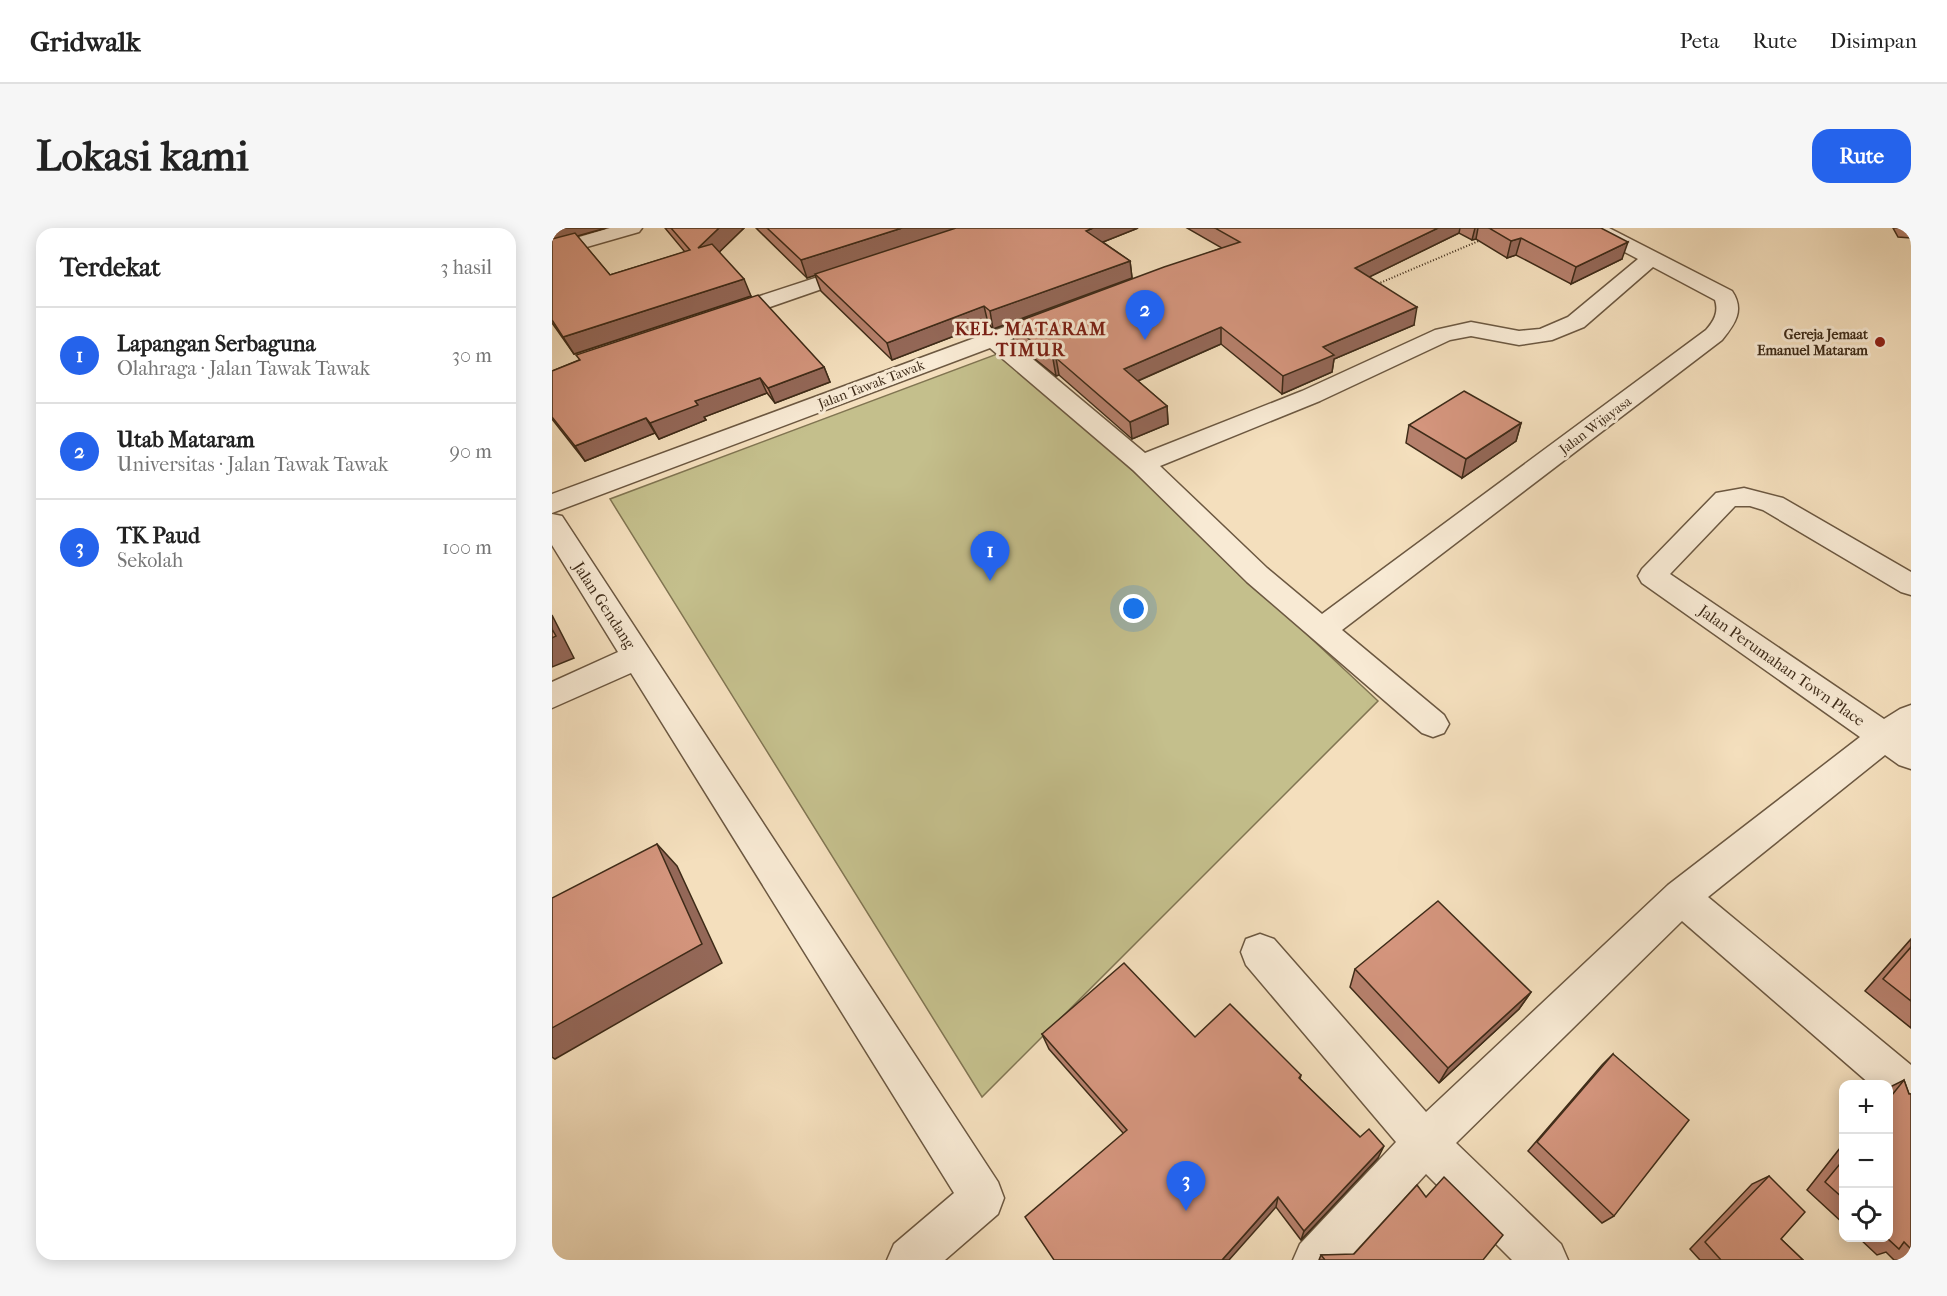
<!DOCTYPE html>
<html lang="id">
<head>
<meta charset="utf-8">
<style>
  :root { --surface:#fff; --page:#f6f6f6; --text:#222; --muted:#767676; --line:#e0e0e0; --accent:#2563eb }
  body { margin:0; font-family:"IM FELL French Canon",serif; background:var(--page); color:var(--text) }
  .controls { position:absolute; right:18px; bottom:18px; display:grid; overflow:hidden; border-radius:12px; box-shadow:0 3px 15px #0003 }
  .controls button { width:54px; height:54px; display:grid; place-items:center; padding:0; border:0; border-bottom:2px solid var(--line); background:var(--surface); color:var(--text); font:30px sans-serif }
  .you { position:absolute; left:582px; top:381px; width:21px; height:21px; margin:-15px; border:4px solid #fff; border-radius:50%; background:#1a73e8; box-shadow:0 0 0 9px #1a73e833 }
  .badge { display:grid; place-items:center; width:39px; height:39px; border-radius:50%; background:var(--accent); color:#fff; font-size:20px; font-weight:700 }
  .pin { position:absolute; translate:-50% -50px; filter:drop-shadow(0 2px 3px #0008) }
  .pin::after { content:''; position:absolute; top:32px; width:21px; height:18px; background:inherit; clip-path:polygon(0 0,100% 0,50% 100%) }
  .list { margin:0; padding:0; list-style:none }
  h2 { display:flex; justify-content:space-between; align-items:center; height:78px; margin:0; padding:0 24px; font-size:26px }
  h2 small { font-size:20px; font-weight:400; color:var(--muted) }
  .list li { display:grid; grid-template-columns:39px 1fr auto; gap:18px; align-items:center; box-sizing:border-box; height:96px; padding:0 24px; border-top:2px solid var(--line) }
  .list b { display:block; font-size:22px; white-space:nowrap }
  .list p { margin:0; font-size:20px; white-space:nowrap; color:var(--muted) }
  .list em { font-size:20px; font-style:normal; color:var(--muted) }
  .icon { flex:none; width:33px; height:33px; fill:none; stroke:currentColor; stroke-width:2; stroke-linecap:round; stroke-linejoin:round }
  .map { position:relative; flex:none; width:1359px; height:1032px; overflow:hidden; border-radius:18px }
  header { display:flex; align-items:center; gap:36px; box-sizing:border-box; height:84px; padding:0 30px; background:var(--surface); border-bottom:2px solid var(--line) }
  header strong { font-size:28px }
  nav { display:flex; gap:33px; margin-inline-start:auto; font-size:21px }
  .intro { display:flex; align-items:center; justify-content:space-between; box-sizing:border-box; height:144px; padding:0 36px }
  h1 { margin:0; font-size:42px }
  .button { padding:15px 27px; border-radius:18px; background:var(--accent); color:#fff; font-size:21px; font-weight:700 }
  main { display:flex; gap:36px; padding:0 36px }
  aside { flex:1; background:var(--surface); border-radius:18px; box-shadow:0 3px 15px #0003 }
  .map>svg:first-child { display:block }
</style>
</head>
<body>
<header>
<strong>Gridwalk</strong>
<nav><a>Peta</a><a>Rute</a><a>Disimpan</a></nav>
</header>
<div class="intro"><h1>Lokasi kami</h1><a class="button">Rute</a></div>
<main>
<aside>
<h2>Terdekat<small>3 hasil</small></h2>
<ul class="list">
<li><span class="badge">1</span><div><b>Lapangan Serbaguna</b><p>Olahraga · Jalan Tawak Tawak</p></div><em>30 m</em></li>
<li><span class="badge">2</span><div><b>Utab Mataram</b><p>Universitas · Jalan Tawak Tawak</p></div><em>90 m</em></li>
<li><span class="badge">3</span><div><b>TK Paud</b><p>Sekolah</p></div><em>100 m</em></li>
</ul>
</aside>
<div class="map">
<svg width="1359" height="1032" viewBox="0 0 1359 1032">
  <rect width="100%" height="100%" fill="#f4dfbd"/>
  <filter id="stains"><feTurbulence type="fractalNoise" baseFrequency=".00333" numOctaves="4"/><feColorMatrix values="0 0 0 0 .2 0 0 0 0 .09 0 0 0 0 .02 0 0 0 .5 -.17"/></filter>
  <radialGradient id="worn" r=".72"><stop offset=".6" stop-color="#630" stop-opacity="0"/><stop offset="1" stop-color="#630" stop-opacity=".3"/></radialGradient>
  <polygon fill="#c4bf8c" stroke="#817552" stroke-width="1.5" points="453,123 826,473 430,869 58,271"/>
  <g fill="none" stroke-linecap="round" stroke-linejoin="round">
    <defs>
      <g id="street">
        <polygon points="58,0 90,0 87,4 0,29 0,17"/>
        <path d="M1032,0h25l123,63c13,19 3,33 -10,49l-380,290 102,85 5,9 -5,9 -11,4 -11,-4 -175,-151 -114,-112 -143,-122 -438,165v-19l501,-185 8,2 3,5 -3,5 -51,19 135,113 157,-62 133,-61 36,-8 48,9 21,-2 28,-12 70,-58 -51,-27zM1101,39l62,33c4,12 -1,21 -9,30l-384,284 -55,-46 -107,-102 160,-65 130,-61 21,-4 48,9 33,-5 32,-13z"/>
        <polygon points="309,35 316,37 320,41 316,45 178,93 170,95 162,93 159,88 162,83"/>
        <polygon points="1192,260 1231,270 1359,344 1359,367 1349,364 1211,282 1198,278 1183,278 1118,346 1332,491 1348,481 1359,477 1359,541 1347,537 1333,527 1156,669 1359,837 1359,877 1353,880 1338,874 1336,856 1318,856 1130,693 904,915 1009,1016 1016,1032 960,1032 874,946 795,1032 741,1032 748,1016 844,914 694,737 689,724 694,711 708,706 722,711 874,884 1116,657 1308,509 1090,355 1086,348 1090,341 1164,265"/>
        <polygon points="0,286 10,288 446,954 452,970 446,986 393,1032 335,1032 342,1016 402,965 79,445 0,480 0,454 66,424 0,317"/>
      </g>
    </defs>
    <use href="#street" stroke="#6c5841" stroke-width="3"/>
    <polyline stroke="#3e2b18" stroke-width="2" stroke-dasharray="1 2" stroke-linecap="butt" points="823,57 929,12"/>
    <use href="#street" fill="#f8ead4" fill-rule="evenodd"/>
  </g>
  <g fill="#b6806c" stroke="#3e2b18" stroke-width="1.5">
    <polygon points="0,0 54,0 25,8 58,47 133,24 113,0 192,0 167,24 199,68 22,126 0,95"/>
    <polygon points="204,0 586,0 551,14 578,33 580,50 441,101 436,95 340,132 269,63 263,47 255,50"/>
    <polygon points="635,0 1049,0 1070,31 1019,56 964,27 955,30 924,11 920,12 907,5 817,49 862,97 782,131 780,144 730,166 669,116 586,153 615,178 616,196 580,211 507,147 504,148 462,114 459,96 670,20"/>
    <polygon points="1341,0 1359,0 1359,10 1346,9"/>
    <polygon points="27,132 272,139 278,154 223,175 215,165 152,189 154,192 107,211 103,205 33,233 0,191 0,143"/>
    <polygon points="969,195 964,213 910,250 854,215 857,197"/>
    <polygon points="1359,711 1359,800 1313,763"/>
    <polygon points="803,741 979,764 967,781 887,855 798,759"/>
    <polygon points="490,806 643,809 749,847 748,851 808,909 826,930 749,1012 724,979 571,905 497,821"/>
    <polygon points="1061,826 1062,988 1050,995 976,923 1050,837"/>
    <polygon points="1352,852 1357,866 1359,866 1359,1032 1342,1032 1334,1024 1325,1027 1307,1010 1336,1010 1336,860"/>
    <polygon points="1292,915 1292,996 1255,962"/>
    <polygon points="1217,948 1229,1011 1251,1032 1148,1032 1138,1021 1200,956"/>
    <polygon points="769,1027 931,1032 767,1032"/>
  </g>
  <g fill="#946858" stroke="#3e2b18" stroke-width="1.5">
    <polygon points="0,0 54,0 0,15"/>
    <polygon points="167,0 192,0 154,37 146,20"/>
    <polygon points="350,0 406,0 255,50 249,32"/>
    <polygon points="541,0 586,0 536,20 534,3"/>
    <polygon points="886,0 908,0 907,5 801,57 803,40"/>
    <polygon points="923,0 926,0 924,11 920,12"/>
    <polygon points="969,10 964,27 955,30 959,13"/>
    <polygon points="1076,14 1070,31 1019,56 1024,39"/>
    <polygon points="578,33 580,50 441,101 438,83"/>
    <polygon points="192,51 199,68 22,126 11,109"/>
    <polygon points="432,78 436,95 340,132 335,115"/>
    <polygon points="865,79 862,97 782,131 780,144 730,166 731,148 771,119"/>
    <polygon points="669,99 669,116 574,158 572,141"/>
    <polygon points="504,130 507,147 504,148 501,131"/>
    <polygon points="272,139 278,154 223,175 216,160"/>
    <polygon points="208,150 215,165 152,189 154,192 107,211 98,195 143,173"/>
    <polygon points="615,178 616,196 580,211 578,194"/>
    <polygon points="94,190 103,205 33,233 23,218"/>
    <polygon points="969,195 964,213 910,250 914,231"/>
    <polygon points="0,387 22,430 0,439"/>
    <polygon points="105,616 125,638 170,735 3,831 0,829 0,800"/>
    <polygon points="979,764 967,781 887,855 896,840"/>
    <polygon points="832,918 826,930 749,1012 752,1003"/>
    <polygon points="726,969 724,979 677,1032 670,1032"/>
  </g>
  <g fill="#d4957d" stroke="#3e2b18" stroke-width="1.5">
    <polygon points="119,0 167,0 146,20 160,16 192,51 11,109 0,92 0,11 23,5 58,47 138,22"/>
    <polygon points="215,0 350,0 249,32"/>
    <polygon points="404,0 541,0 534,3 578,33 438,83 432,78 335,115 263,46"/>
    <polygon points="663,0 886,0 803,40 865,79 771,119 782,127 731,148 669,99 572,141 615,178 578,194 504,130 501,131 459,96 612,39 688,14"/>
    <polygon points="937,0 1049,0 1076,14 1024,39 969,10 959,13"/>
    <polygon points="206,67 272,139 216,160 208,150 143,173 146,177 98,195 94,190 23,218 0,189 0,143 28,132 24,127"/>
    <polygon points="912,163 969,195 914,231 857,197"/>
    <polygon points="0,401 4,408 0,410"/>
    <polygon points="105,616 150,716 0,800 0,670"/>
    <polygon points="886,673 979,764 896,840 803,741"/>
    <polygon points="1359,719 1359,773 1331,751"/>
    <polygon points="572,735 643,809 678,776 749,847 747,850 808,909 817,901 832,918 752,1003 726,969 670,1032 502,1032 473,989 575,902 490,806"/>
    <polygon points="1061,826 1137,892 1062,988 985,914"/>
    <polygon points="1352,852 1357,866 1359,866 1359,1021 1352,1014 1347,1021 1335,1010 1336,1010 1336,872"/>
    <polygon points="1292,931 1292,971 1273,954"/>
    <polygon points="1217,948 1253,984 1229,1011 1251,1032 1169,1032 1153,1014"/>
    <polygon points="892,949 951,1007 931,1032 773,1032 769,1027 802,1026 865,957 874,969"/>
  </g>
  <circle fill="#8f2418" stroke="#f8ead4" stroke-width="2" cx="1328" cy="114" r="6"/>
  <g text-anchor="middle" stroke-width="6" stroke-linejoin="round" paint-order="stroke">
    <g font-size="14" font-weight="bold" fill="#3e2b18" stroke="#f8ead4" text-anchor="end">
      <text x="1316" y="111">Gereja Jemaat<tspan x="1316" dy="16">Emanuel Mataram</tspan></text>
    </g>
    <g font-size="14" fill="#3e2b18" stroke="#f8ead4">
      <text transform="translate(319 156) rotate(-21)" y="5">Jalan Tawak Tawak</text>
      <text transform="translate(1043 197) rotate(-37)" y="5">Jalan Wijayasa</text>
    </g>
    <g font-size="16" fill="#3e2b18" stroke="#f8ead4">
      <text transform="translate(53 377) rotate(57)" y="6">Jalan Gendang</text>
      <text transform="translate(1230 437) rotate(35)" y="6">Jalan Perumahan Town Place</text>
    </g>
    <g font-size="18" font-weight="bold" letter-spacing="1.5" fill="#7a1f14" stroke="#f8ead4">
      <text x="479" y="107">KEL. MATARAM<tspan x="479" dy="21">TIMUR</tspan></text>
    </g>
  </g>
  <rect width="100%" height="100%" filter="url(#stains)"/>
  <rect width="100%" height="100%" fill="url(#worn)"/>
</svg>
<div class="controls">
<button>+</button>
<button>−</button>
<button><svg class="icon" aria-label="locate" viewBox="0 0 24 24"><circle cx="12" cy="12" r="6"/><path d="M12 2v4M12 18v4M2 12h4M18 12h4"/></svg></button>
</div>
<div class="you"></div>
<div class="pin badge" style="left:438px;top:353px">1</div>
<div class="pin badge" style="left:593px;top:112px">2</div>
<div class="pin badge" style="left:634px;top:983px">3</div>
</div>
</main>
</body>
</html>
